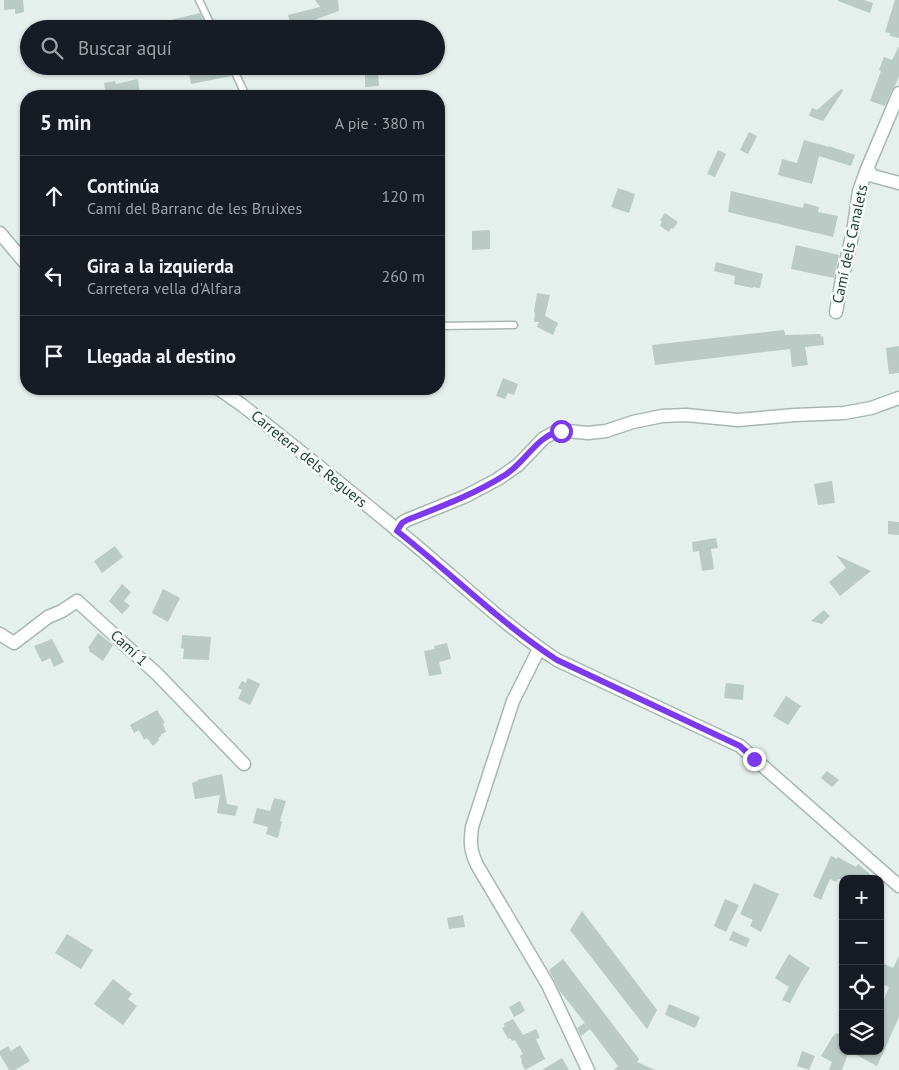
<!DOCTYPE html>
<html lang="es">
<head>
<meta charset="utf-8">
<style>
  :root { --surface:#171b24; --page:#242831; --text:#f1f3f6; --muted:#9ea1a6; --line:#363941 }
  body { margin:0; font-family:"PT Sans",sans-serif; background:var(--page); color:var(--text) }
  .controls { position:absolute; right:15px; bottom:15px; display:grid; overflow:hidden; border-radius:10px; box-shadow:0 1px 4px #0004 }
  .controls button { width:45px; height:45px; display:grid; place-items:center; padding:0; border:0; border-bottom:1px solid var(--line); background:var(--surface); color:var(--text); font:25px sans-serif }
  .stop { position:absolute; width:15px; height:15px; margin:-11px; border:4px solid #7c3aed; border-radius:50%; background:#fff }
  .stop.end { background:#7c3aed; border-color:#fff; box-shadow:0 1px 5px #0008 }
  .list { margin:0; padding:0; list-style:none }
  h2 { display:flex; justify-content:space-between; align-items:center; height:65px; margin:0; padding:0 20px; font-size:21px }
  h2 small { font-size:16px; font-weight:400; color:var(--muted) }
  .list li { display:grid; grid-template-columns:32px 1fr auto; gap:15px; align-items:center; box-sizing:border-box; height:80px; padding:0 20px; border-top:1px solid var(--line) }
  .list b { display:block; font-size:19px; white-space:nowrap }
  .list p { margin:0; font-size:16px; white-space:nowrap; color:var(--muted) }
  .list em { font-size:16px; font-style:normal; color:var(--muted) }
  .icon { flex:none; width:28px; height:28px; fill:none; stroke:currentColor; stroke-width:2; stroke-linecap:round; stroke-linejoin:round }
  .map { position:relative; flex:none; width:899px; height:1070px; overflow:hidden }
  .search { position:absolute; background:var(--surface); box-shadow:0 1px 4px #0004; left:20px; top:20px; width:425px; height:55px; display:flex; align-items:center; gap:12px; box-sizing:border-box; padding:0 18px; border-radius:28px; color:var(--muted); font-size:19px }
  .panel { position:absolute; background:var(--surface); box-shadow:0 1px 4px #0004; left:20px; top:90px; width:425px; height:305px; border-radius:20px }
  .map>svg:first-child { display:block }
</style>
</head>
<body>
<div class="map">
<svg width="899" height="1070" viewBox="0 0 899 1070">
  <rect width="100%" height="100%" fill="#e5efeb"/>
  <g fill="#bacac4">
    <polygon points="4,0 23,0 24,12 15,14 15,9 4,10"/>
    <polygon points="315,0 338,0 339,11 311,21 312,22 291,27 288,15 320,7"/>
    <polygon points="838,0 864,0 873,3 870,13 838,1"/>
    <polygon points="895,0 899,0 899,38 890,36 890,33 885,32"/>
    <polygon points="200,13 207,29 173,29 171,20"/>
    <polygon points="899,46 899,76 895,86 892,90 885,106 870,101 881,71 879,70 884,57 892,60"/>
    <polygon points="219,66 227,66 231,76 191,84 189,73"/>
    <polygon points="378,74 379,86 365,87 365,75"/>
    <polygon points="138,79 140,93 123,96 113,96 113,93 106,95 104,83 115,81 116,84"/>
    <polygon points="841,89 843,91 823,121 809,116 812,108 817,110"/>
    <polygon points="749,132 757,136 748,154 740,150"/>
    <polygon points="804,140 829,147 829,146 855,155 851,166 819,156 812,184 778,175 782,159 797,163"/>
    <polygon points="718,150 726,154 715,177 707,174"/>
    <polygon points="618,188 635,194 629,213 611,207"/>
    <polygon points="731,191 803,208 804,203 819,207 818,212 838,216 833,237 728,212"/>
    <polygon points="665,213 678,222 673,229 671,228 669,232 660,226 662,222 660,220"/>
    <polygon points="490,230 490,249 472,250 472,231"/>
    <polygon points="796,245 839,255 834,278 791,269"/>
    <polygon points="716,262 763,274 760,288 753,287 753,288 734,284 735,276 714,271"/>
    <polygon points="537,293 550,295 545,316 558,323 553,335 537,327 539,322 534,322 535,313 534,312"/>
    <polygon points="784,330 785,335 820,334 821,337 823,336 824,345 805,347 808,365 792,367 790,349 655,365 652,345"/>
    <polygon points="899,346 899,373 889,374 886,348"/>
    <polygon points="503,378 518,384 514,395 508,393 505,399 496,396"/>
    <polygon points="832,481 835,503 818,505 814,484"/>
    <polygon points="888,521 899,522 899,535 888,534"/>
    <polygon points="716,538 718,548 711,549 714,569 702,571 699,551 693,552 692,542"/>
    <polygon points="115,546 123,557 102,573 94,561"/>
    <polygon points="836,555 871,571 840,596 829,582 846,568"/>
    <polygon points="122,584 131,592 124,601 130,606 122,614 109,601"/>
    <polygon points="163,589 180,598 168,622 152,613"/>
    <polygon points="824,610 830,616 822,624 811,621"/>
    <polygon points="98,633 113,645 103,661 89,651 90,649 88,648"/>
    <polygon points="182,635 211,637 209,660 183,659 184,649 181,648"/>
    <polygon points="52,639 64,662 54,667 50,658 42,662 34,646"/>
    <polygon points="447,643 451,659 439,662 442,674 429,676 424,651 435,649 434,646"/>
    <polygon points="248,678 260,684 250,705 238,699 242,690 238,688 242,681 246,683"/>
    <polygon points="726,683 744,685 743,700 724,698"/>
    <polygon points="786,696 801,706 788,725 773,716"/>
    <polygon points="157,710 165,723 163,724 166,732 161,734 161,736 158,738 159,740 153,746 147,738 144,740 139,730 134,733 130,725"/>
    <polygon points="827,771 839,780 832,787 821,778"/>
    <polygon points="222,774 227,804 238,806 235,816 217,813 220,795 195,799 192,783 198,781 197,780"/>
    <polygon points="274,798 286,801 280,821 282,822 278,838 266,834 268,827 253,823 257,808 270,811"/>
    <polygon points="831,856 837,859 838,857 856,867 858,864 870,874 867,879 838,879 836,882 830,879 821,900 813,896"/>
    <polygon points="754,883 779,894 761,932 750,926 753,920 740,914"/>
    <polygon points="725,899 739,905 726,932 714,926"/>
    <polygon points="582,911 657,1010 647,1029 570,930"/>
    <polygon points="463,915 465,927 449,929 447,918"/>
    <polygon points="733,931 750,939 746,947 729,940"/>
    <polygon points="67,934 93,950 81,969 55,953"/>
    <polygon points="789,954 810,968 800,984 790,1003 782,1000 789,987 775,978"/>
    <polygon points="899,956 899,1017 877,1066 849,1051 842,1070 829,1070 832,1062 821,1056 833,1036 834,1036 836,1033 843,1036 843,1051 880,1051 880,1011 889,987 880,983 880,962 893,968"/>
    <polygon points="563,959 639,1059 637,1062 655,1070 614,1070 618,1066 590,1029 581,1036 577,1028 585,1023 559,990 549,970"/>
    <polygon points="113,979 132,994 128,999 137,1006 123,1025 94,1004"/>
    <polygon points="520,1001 525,1011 514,1017 509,1007"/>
    <polygon points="669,1004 700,1017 695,1028 665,1015"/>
    <polygon points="513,1019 523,1035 536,1029 540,1038 536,1039 545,1059 525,1070 521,1062 522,1061 520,1056 523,1054 515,1040 512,1041 510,1038 508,1039 502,1028 505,1026 503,1024"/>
    <polygon points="20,1045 30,1061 15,1070 9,1070 0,1055 0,1051 8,1046 11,1051"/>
    <polygon points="802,1051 815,1056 809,1070 797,1066"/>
    <polygon points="562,1058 569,1070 542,1070"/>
  </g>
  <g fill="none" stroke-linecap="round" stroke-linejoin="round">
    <defs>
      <g id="lane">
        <polyline points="199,0 213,29"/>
        <polyline points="232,66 246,96"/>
        <polyline points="439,326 514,325"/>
      </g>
      <g id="street">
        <polyline points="867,169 873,176 899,183"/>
        <polyline points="0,233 26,264"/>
        <polyline points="836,312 842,279 853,232 859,191 867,169 899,93"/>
        <path d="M219,389l23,16c60,48 120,95 178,144 45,38 88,79 137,111l183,86 159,140"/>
        <polyline points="397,531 402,523 407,520 466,496 498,479 518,465 544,438 555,432 567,431 588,433 606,431 633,422 662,416 686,415 738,420 795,415 844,413 871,408 899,398"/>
        <polyline points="0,634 14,643 48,617 62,611 77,601 157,674 244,764"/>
        <path d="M539,649l-26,52 -41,126c-2,15 -2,23 5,38l71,120 40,85"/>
      </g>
    </defs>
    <use href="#lane" stroke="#a7b8b3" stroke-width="9"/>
    <use href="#street" stroke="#a7b8b3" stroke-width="15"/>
    <use href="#lane" stroke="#fff" stroke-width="6"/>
    <use href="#street" stroke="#fff" stroke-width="12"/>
  </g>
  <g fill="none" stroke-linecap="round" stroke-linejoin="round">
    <path stroke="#7c3aed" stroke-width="6" d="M561,431c-25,5 -35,31 -56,44 -30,19 -65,32 -98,45l-5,3 -5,8c54,42 102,91 160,129l183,86 14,13"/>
  </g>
  <g text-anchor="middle" stroke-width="5" stroke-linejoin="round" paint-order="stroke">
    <g font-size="15" fill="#23433b" stroke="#f7fbf9">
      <text transform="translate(850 244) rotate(-78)" y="5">Camí dels Canalets</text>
      <text transform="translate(309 459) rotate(39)" y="5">Carretera dels Reguers</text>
      <text transform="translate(129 648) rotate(43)" y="5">Camí 1</text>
    </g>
  </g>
</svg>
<div class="controls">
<button>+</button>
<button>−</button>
<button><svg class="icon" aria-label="locate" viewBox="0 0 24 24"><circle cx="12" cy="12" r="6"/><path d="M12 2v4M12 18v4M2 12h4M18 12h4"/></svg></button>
<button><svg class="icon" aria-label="layers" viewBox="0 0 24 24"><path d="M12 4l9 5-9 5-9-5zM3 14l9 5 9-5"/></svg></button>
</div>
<div class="stop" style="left:561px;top:431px"></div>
<div class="stop end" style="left:754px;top:759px"></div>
<div class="search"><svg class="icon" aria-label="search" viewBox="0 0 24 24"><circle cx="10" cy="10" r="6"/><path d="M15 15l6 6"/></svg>Buscar aquí</div>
<section class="panel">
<h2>5 min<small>A pie · 380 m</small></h2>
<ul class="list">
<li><svg class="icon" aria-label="ahead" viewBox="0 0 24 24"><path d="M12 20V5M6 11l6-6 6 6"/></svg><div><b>Continúa</b><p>Camí del Barranc de les Bruixes</p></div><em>120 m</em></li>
<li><svg class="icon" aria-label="left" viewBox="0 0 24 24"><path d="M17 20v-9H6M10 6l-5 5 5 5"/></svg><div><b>Gira a la izquierda</b><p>Carretera vella d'Alfara</p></div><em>260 m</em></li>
<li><svg class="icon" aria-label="arrive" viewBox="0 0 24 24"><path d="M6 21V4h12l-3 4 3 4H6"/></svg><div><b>Llegada al destino</b></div></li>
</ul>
</section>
</div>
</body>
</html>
